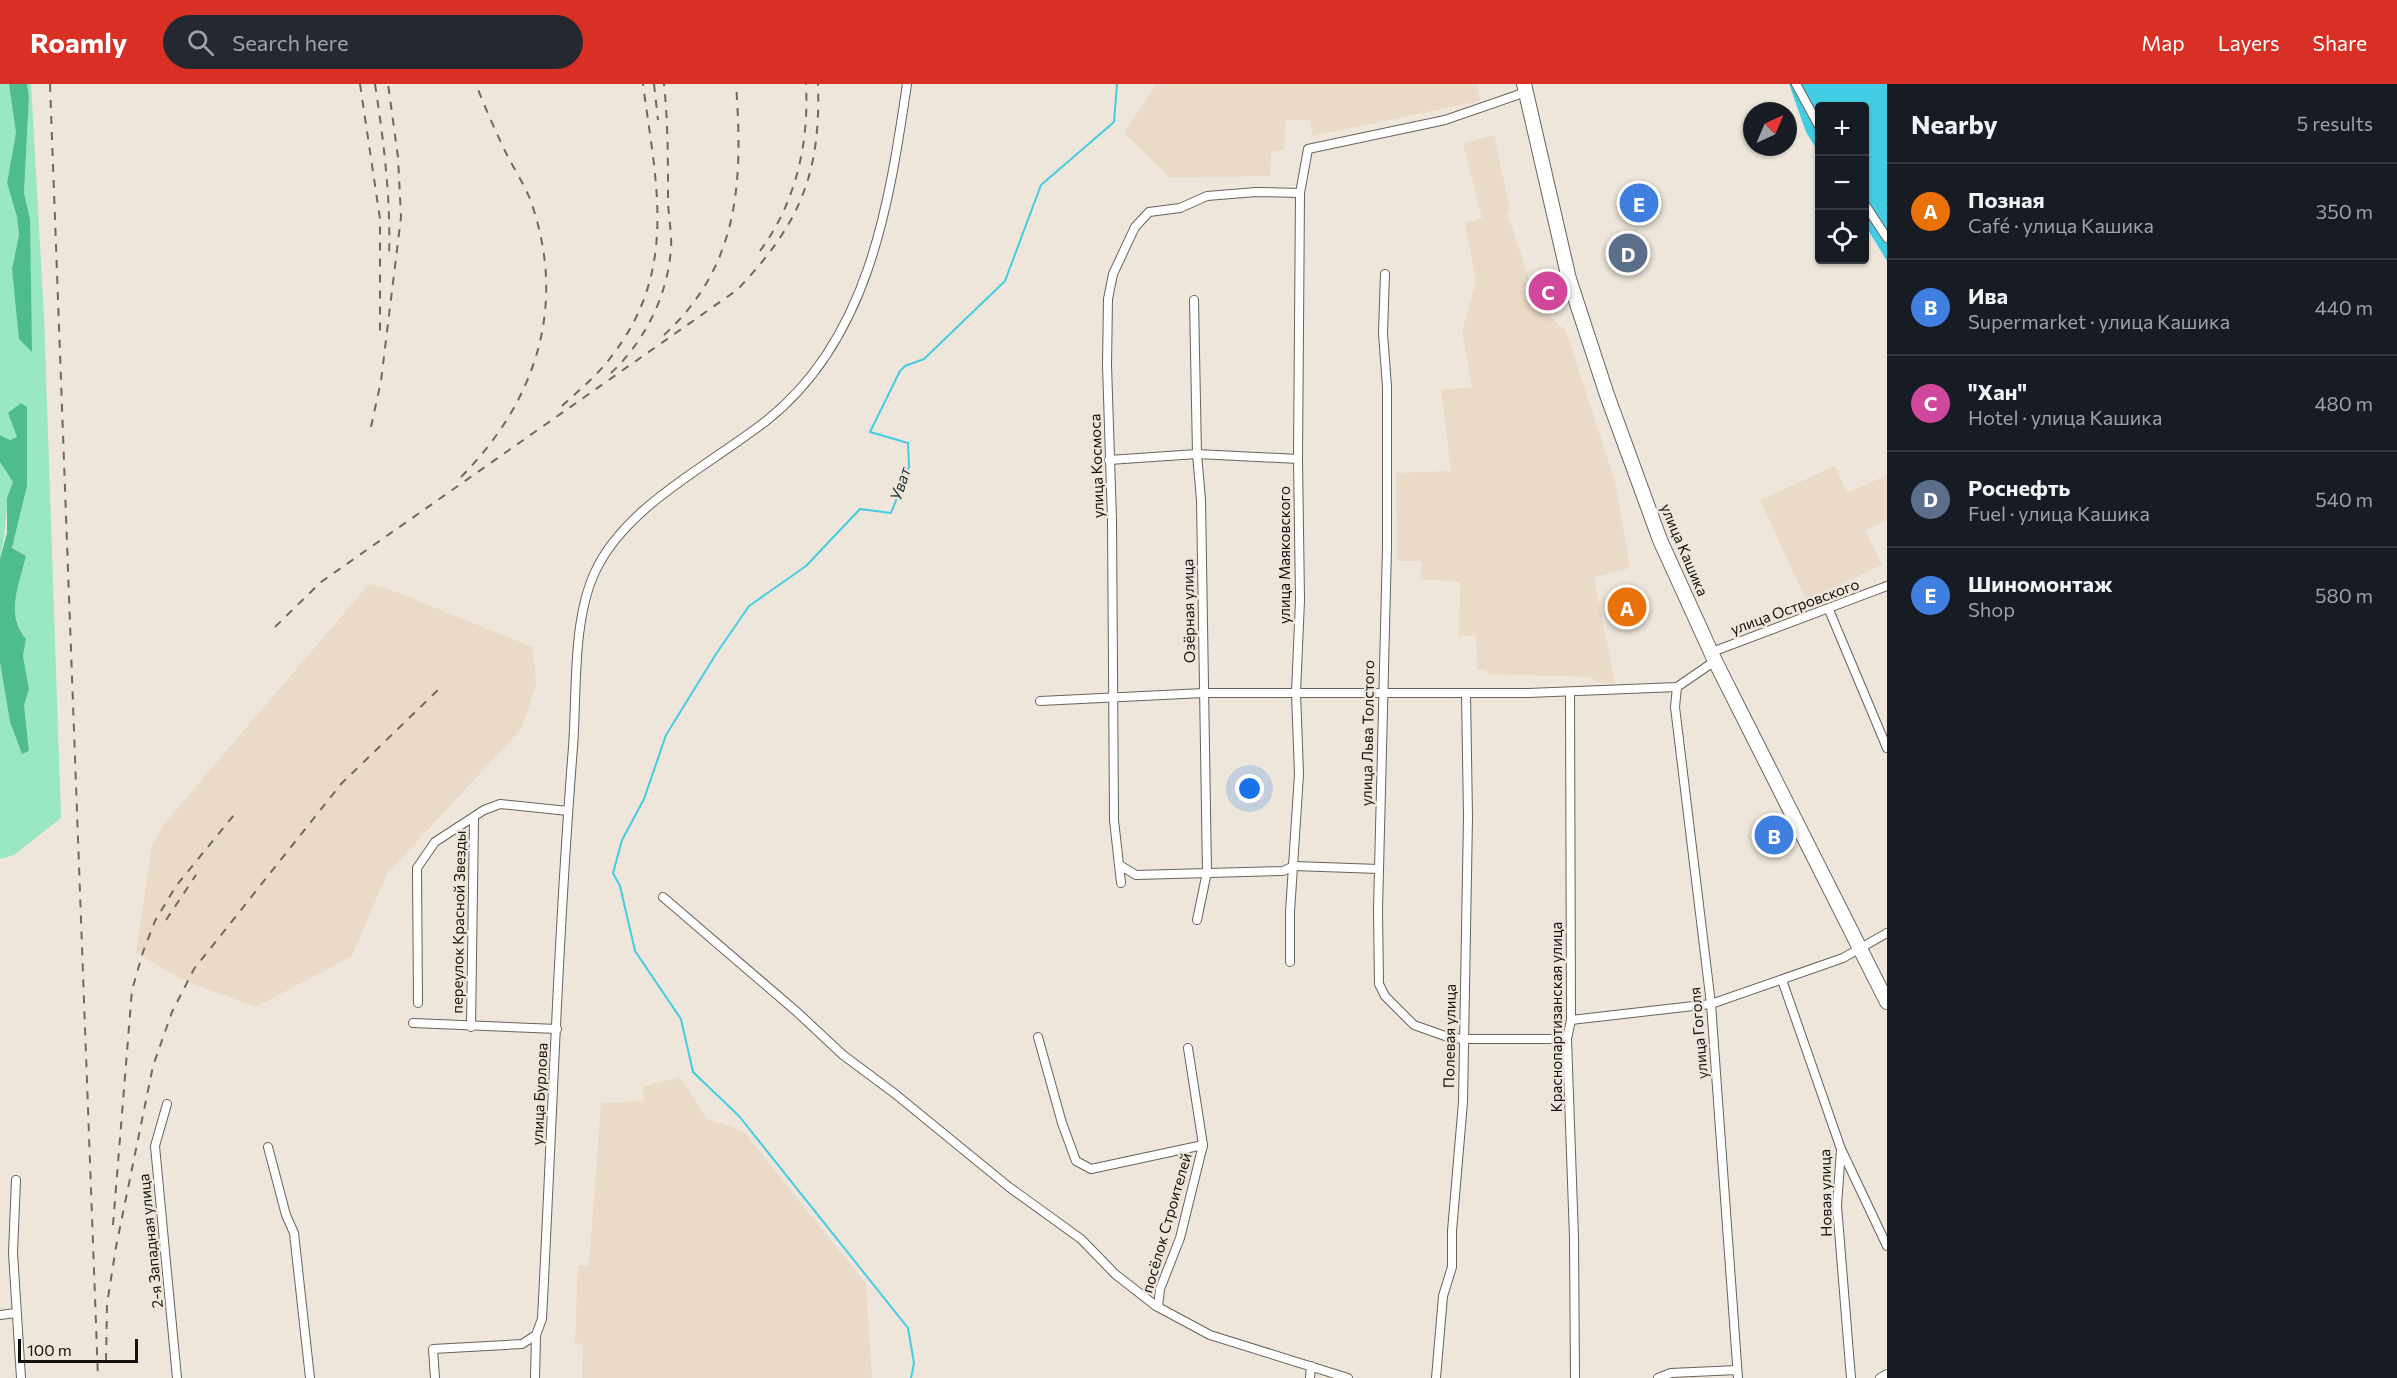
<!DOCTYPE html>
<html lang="en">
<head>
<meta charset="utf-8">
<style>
  :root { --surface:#171b24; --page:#242831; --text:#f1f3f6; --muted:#9ea1a6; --line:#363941; --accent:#d93025 }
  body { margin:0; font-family:Commissioner,sans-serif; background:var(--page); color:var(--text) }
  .controls { position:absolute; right:18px; top:18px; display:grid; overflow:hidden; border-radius:6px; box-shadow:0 2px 4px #0004 }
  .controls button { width:54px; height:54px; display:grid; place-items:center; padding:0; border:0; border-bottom:2px solid var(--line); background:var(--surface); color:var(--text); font:30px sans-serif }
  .compass { position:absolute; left:1743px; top:18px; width:54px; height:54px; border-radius:50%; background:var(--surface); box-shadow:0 2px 4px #0004; rotate:44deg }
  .scale { position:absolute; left:18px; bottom:15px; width:120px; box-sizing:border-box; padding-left:6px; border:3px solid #13100d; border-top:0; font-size:16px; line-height:21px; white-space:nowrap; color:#13100d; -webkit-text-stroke:4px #eee6da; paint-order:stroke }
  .you { position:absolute; left:1250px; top:705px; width:21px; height:21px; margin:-15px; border:4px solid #fff; border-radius:50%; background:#1a73e8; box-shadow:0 0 0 9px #1a73e833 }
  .badge { display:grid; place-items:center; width:39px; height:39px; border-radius:50%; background:var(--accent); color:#fff; font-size:20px; font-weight:700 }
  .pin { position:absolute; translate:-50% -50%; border:3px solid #fff; box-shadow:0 2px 6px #0006 }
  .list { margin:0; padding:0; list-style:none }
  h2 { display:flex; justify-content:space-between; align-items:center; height:78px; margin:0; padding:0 24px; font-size:26px }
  h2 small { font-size:20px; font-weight:400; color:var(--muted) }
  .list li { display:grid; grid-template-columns:39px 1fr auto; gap:18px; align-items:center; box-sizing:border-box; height:96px; padding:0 24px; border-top:2px solid var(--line) }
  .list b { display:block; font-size:22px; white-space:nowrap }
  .list p { margin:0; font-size:20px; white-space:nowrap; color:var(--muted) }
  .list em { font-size:20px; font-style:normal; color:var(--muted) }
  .icon { flex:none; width:33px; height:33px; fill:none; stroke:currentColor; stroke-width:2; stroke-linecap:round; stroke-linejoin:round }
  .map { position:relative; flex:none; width:1887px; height:1294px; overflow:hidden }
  header { display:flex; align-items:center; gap:36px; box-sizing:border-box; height:84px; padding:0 30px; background:var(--accent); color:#fff }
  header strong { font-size:28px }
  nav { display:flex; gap:33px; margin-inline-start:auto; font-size:21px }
  .search { width:420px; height:54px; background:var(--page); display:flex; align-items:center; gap:15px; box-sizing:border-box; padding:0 21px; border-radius:33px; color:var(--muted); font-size:22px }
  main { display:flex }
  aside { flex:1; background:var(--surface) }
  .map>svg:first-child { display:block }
</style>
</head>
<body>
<header>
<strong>Roamly</strong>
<div class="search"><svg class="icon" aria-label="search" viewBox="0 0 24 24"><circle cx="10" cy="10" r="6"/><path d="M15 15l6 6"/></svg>Search here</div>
<nav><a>Map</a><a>Layers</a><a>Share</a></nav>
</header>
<main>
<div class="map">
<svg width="1887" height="1294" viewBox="0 0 1887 1294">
  <rect width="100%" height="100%" fill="#eee6da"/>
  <g fill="#eadac8">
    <polygon points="1156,0 1477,0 1480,17 1312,52 1311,36 1286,36 1284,66 1271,68 1270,92 1170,94 1124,49"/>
    <polygon points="1494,51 1510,125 1507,128 1538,222 1566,247 1615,397 1630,484 1594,493 1615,599 1597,598 1590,593 1487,590 1486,586 1477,586 1476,551 1459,552 1460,498 1421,495 1421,477 1397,477 1396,389 1451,387 1441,306 1472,303 1462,247 1476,198 1465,139 1482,134 1463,59"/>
    <polygon points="1835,382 1847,409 1887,391 1887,436 1865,447 1882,481 1806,516 1760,416"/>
    <polygon points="369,500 386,504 533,563 536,601 522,644 387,790 352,872 256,923 181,895 136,869 152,762 164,740"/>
    <polygon points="680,993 707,1035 743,1047 866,1200 872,1294 582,1294 583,1260 575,1259 578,1181 589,1182 601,1019 644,1017 643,1003"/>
  </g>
  <g fill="#99e7c3">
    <path d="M0,0h9l7,49 -9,50 10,34 2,18 -7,34 18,-50 -6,-26 5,-97 -2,-12h4l13,232 17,502 -47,37 -14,4v-197l10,60 12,32 7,-4 -5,-45 5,-16 -6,-33 3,-17c-21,-25 -7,-53 0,-83l-14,-7 15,-63 -9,-49 -8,3 -10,-5z"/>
    <path d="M0,378l13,20c-9,24 -6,51 -13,77z"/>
  </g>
  <g fill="#4fbc90">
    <polygon points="9,0 27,0 29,12 24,109 30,135 32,268 19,255 12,185 19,151 17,133 7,99 16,49"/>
    <path d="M21,319l6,4v79l-15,62 14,8c-7,30 -21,58 0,83l-3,17 6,33 -5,16 5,46 -7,3 -12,-32 -10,-60v-103l7,-26v-35l6,-16 -13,-20v-27l10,5 7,-3 -9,-24z"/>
  </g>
  <polygon fill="#43cde4" points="1789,0 1887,0 1887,177 1865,141 1864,22 1820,22 1819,69 1806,48"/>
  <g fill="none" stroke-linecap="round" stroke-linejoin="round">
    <polyline stroke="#43cde4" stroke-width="2" points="911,1294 914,1279 908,1244 739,1032 693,988 681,935 635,867 620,802 613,789 622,756 644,715 666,651 716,570 749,522 806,482 860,425 891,429 909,383 908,359 870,348 900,287 905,282 924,275 1005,197 1041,101 1114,38 1117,0"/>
    <defs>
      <g id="street">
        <polyline points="1796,0 1820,44"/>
        <polyline points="1864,119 1887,154"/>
        <polyline points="1385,190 1383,249 1387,303 1387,464 1378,826 1379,900 1385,912 1414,941 1445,952 1462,955 1567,955"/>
        <polyline points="1194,216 1197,370 1201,416 1207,788 1197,836"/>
        <polyline points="1109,376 1197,370 1298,375"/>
        <polyline points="1829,526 1887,664"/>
        <polyline points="1712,568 1887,502"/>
        <polyline points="1677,603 1675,623 1711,920 1738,1294"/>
        <polyline points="1570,608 1571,936 1567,955 1574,1154 1575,1294"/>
        <polyline points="1040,617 1204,609 1528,609 1677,603 1715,577"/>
        <polyline points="1121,782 1136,791 1283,787 1294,782 1379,785"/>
        <polyline points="1121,799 1114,736 1112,436 1107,281 1108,215 1113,190 1135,143 1149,128 1180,124 1207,112 1256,108 1300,109"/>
        <polyline points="663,813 797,928 843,971 894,1009 1009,1103 1081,1155 1115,1190 1156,1222 1210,1251 1348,1294"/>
        <polyline points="1290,878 1290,828 1299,690 1296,609 1300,516 1298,375 1300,109 1308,65 1445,36 1526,8"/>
        <polyline points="1782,896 1841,1065 1837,1122 1851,1294"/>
        <polyline points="418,919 417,784 435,758 484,726 500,720 568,727"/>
        <polyline points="1571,936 1711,920 1843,874 1887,849"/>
        <polyline points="413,939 557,945"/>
        <polyline points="471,943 474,734"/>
        <polyline points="1038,953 1062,1039 1076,1077 1091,1085 1203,1061"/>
        <polyline points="167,1020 155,1062 177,1294"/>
        <polyline points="268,1063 286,1131 294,1149 310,1294"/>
        <polyline points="1842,1067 1887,1162"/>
        <polyline points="16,1096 13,1169 21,1294"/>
        <polyline points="1158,1223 1160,1205 1180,1154 1203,1061 1188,964"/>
        <polyline points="0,1231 16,1229"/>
        <polyline points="435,1294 433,1265 522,1260 536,1251"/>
        <path d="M535,1294l1,-43 6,-16c10,-191 16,-382 31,-572 4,-53 -1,-126 22,-175 30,-66 115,-107 171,-151 103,-81 123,-216 141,-337"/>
        <polyline points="1310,1294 1311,1282"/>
        <polyline points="1436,1294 1443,1212 1452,1183 1452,1147 1463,1018 1468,733 1466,609"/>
        <polyline points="1658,1294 1671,1289 1737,1286"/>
        <polyline points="1880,1294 1887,1290"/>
      </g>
      <polyline id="highway" points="1524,0 1569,195 1607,311 1660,456 1715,577 1887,918"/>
    </defs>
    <use href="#street" stroke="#6a6359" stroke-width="10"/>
    <use href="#highway" stroke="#6a6359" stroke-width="16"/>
    <use href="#street" stroke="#fff" stroke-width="8"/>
    <use href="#highway" stroke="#fff" stroke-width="14"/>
    <g stroke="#6d6861" stroke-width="2" stroke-dasharray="8 8" stroke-linecap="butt">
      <polyline points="50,0 98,1294"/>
      <polyline points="360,0 380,135 380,249"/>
      <path d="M375,0c9,59 16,116 14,175"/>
      <polyline points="654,0 658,36"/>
      <path d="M760,167c36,-49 49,-107 46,-167"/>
      <path d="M664,251c76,-70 79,-154 72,-251"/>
      <path d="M611,289c34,-32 57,-78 60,-125 1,-16 -3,-33 -3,-50 0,-39 0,-76 -4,-114"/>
      <path d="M562,322c17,-16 35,-30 49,-49 68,-87 45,-173 32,-273"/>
      <polyline points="371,343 381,297 401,133 398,73 388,0"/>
      <path d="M461,393c76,-77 107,-173 69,-278 -6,-15 -16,-30 -23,-44 -11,-23 -22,-47 -31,-71"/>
      <path d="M275,543l46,-45 20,-14 396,-278c62,-65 84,-115 81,-206"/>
      <polyline points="166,836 196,791"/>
      <polyline points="113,1141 132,906 143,868 155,837 176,802 238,726"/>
      <polyline points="106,1277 107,1220 116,1163 153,982 172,928 194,885 341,700 440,604"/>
    </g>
  </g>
  <g text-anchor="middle" stroke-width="5" stroke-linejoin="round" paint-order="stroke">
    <g font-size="15" fill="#13100d" stroke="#eee6da">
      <text transform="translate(1097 382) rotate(-92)" y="5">улица Космоса</text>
      <text transform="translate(1684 466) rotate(67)" y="5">улица Кашика</text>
      <text transform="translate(1285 471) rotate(-90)" y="5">улица Маяковского</text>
      <text transform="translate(1795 523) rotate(-20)" y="5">улица Островского</text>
      <text transform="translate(1189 527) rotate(-91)" y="5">Озёрная улица</text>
      <text transform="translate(1368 649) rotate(-89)" y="5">улица Льва Толстого</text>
      <text transform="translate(459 838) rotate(-89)" y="5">переулок Красной Звезды</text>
      <text transform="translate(1557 933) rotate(-90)" y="5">Краснопартизанская улица</text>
      <text transform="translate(1699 949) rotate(-95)" y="5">улица Гоголя</text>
      <text transform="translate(1450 952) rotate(-89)" y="5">Полевая улица</text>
      <text transform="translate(540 1010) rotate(-87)" y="5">улица Бурлова</text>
      <text transform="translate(1826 1109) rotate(-91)" y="5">Новая улица</text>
      <text transform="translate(1167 1139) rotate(-74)" y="5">посёлок Строителей</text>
      <text transform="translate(151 1157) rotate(-96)" y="5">2-я Западная улица</text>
    </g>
    <g font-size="16" font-style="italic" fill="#1a3136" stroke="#eee6da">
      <text transform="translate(900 400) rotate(-72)" y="6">Уват</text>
    </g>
  </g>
</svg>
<div class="controls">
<button>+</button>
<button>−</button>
<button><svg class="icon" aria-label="locate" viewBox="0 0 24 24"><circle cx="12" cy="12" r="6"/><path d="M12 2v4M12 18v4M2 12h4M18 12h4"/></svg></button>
</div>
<svg class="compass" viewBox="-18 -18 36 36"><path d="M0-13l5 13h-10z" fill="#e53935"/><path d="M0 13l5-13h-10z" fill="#9ea1a6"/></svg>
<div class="scale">100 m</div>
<div class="you"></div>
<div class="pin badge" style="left:1627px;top:523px;background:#e8710a">A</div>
<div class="pin badge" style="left:1774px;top:751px;background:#3f7fe0">B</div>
<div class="pin badge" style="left:1548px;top:207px;background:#d1479c">C</div>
<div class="pin badge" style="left:1628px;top:169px;background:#5c6f8a">D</div>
<div class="pin badge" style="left:1639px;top:119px;background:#3f7fe0">E</div>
</div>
<aside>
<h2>Nearby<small>5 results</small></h2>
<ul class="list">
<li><span class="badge" style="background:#e8710a">A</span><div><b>Позная</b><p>Café · улица Кашика</p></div><em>350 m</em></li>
<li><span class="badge" style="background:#3f7fe0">B</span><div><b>Ива</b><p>Supermarket · улица Кашика</p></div><em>440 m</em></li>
<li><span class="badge" style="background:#d1479c">C</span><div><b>&quot;Хан&quot;</b><p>Hotel · улица Кашика</p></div><em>480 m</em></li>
<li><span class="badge" style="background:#5c6f8a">D</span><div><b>Роснефть</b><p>Fuel · улица Кашика</p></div><em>540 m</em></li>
<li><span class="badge" style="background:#3f7fe0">E</span><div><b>Шиномонтаж</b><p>Shop</p></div><em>580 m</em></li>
</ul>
</aside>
</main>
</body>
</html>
